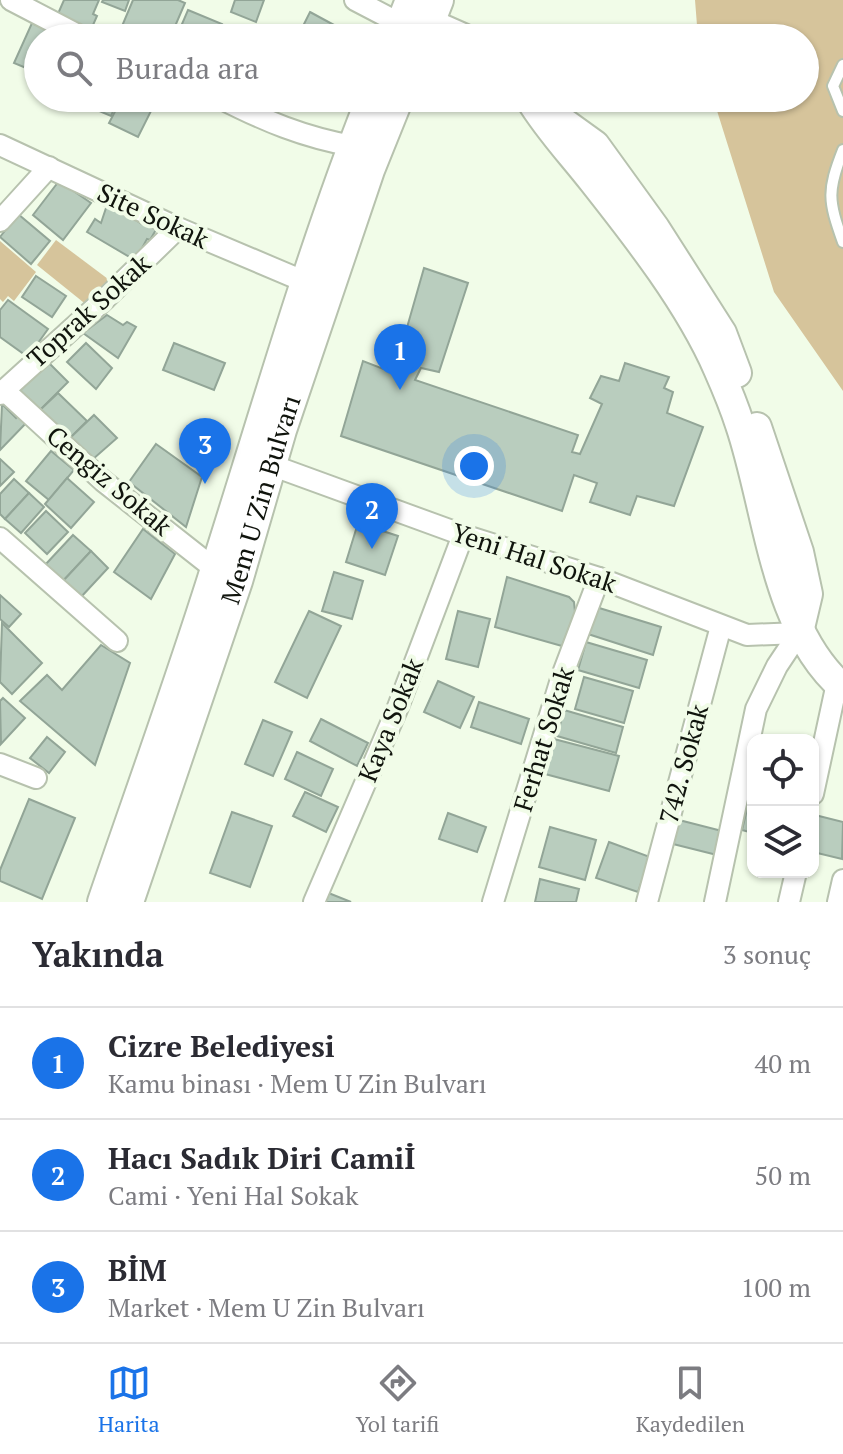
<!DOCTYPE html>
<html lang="tr">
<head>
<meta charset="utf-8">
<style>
  :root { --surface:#fff; --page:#f2f2f3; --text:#2b2b33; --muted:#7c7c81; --line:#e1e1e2; --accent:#1a73e8 }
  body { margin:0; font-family:"PT Serif",serif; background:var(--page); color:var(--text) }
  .controls { position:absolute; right:24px; bottom:24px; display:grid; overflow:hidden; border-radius:16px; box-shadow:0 2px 6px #0004 }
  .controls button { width:72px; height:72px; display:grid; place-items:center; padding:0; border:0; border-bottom:2px solid var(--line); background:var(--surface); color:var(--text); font:40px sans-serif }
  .you { position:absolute; left:474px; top:466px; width:28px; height:28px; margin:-20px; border:6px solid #fff; border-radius:50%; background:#1a73e8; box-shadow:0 0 0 12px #1a73e833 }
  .badge { display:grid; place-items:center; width:52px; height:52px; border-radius:50%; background:var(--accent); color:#fff; font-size:26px; font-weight:700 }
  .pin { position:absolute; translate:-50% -66px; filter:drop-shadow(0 2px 4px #0008) }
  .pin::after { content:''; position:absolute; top:42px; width:28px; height:24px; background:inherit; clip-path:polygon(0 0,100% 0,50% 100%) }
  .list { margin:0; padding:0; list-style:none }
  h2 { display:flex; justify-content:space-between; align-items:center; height:104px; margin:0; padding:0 32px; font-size:34px }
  h2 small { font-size:26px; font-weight:400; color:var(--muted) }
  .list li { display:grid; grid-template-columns:52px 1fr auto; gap:24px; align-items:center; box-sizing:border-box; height:112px; padding:0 32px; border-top:2px solid var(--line) }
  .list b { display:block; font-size:30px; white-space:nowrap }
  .list p { margin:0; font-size:26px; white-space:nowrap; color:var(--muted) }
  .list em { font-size:26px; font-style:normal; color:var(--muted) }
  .icon { flex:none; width:44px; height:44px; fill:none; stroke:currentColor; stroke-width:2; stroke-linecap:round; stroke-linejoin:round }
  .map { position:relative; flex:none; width:843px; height:902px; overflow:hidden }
  .search { position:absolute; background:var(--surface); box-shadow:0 2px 6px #0004; left:24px; right:24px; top:24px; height:88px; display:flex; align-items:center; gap:20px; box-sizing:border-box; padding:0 28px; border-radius:44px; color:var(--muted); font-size:30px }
  .sheet { height:440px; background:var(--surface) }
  nav { display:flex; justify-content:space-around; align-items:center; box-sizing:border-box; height:112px; border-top:2px solid var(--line); background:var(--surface); font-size:22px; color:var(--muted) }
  nav a { display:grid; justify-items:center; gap:4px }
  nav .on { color:var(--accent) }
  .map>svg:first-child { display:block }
</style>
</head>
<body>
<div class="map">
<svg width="843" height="902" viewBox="0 0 843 902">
  <rect width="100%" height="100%" fill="#f1fce8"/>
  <g fill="#d6c49b">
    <polygon points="695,0 843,0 843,391 774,292 713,98 805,98 805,38 698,38"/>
    <polygon points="56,240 112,282 88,306 37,265"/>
    <polygon points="0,241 36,272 14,301 8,296 3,302 0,299"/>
  </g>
  <g fill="#b9cdbe" stroke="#92a597" stroke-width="2">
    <polygon points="64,0 99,0 93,14 97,16 90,32 57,16"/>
    <polygon points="103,0 129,0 125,11 102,2"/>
    <polygon points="133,0 178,0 185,3 170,38 117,38"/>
    <polygon points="235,0 264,0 256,22 231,12"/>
    <polygon points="188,10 222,24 217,38 176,38"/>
    <polygon points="310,12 358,38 297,38"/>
    <polygon points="32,23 64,38 38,38 38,73 14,63"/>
    <polygon points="96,98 119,98 111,116 92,108"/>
    <polygon points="122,98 134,98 153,107 138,137 109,123"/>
    <polygon points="59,181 91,203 63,240 33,215"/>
    <polygon points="108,202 142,224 144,220 157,228 150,240 147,239 141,250 145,251 138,262 87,232 95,219 101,223"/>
    <polygon points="18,214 50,241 31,264 0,237"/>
    <polygon points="424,268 468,283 439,372 421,368 415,380 578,435 572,452 580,454 602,404 590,398 601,376 619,381 625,363 669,377 664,388 673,392 667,413 703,427 674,506 637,496 630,515 590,502 597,483 574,475 562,511 341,436 363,361 404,377 410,363 398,359"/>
    <polygon points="36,276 66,296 52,317 22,297"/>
    <polygon points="8,300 48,329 28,357 0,337 0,310"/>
    <polygon points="107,315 123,325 127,322 136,327 118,358 83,333"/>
    <polygon points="86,343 112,368 96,389 67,362"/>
    <polygon points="174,343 225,363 214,390 163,370"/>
    <polygon points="44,358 68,382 39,411 15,387"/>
    <polygon points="58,393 87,421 69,439 39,411"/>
    <polygon points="2,404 16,418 22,411 30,419 0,450"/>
    <polygon points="94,415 117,438 92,460 69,439"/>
    <polygon points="156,444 202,477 186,527 129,482"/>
    <polygon points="51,451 74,470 49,500 26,481"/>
    <polygon points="0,459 14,472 0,486"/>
    <polygon points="67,478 94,502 71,528 45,504"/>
    <polygon points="14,479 29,493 5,519 0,514 0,494"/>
    <polygon points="29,493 44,507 21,533 5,519"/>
    <polygon points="46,511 68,532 47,554 25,533"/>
    <polygon points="358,523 398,536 385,575 346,562"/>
    <polygon points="143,529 175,554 151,599 114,572"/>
    <polygon points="73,535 91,551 63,581 45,565"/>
    <polygon points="91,551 108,568 81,597 63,581"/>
    <polygon points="334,572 363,581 352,619 322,611"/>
    <polygon points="507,577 569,597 574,602 575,612 562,646 495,627"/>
    <polygon points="0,595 21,614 9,627 0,619"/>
    <polygon points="596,607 661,627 653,655 588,634"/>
    <polygon points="309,611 341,626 307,698 275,682"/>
    <polygon points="458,611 490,619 478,667 446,659"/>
    <polygon points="2,623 42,663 12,694 0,682"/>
    <polygon points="586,642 647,660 639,688 578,670"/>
    <polygon points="101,645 130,663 95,765 20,701 47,675 62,690"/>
    <polygon points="584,677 633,691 624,723 575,709"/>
    <polygon points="438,681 474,697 460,728 424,712"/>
    <polygon points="3,698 25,718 1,744 0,701"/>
    <polygon points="479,702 529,719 521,744 471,727"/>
    <polygon points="564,710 623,727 616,753 557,736"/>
    <polygon points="321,719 368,743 357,766 310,741"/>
    <polygon points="263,720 292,732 273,776 245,764"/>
    <polygon points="47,737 65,752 49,773 30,758"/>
    <polygon points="554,739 619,756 609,791 545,774"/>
    <polygon points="297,752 333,769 321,796 285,779"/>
    <polygon points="305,792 338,807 326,832 293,816"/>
    <polygon points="29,799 75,818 42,899 0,881 0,870"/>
    <polygon points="748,805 753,806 753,833 742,830"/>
    <polygon points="232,812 272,826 250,887 210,873"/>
    <polygon points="448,813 486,827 477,852 439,839"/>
    <polygon points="815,815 843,822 842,859 813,852"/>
    <polygon points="679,820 722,831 717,855 673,844"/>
    <polygon points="550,827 596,840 585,880 539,867"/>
    <polygon points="609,842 650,857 638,892 596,878"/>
    <polygon points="540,879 579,889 576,902 535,902"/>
    <polygon points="326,892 351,902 322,902"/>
  </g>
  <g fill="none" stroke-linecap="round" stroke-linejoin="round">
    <defs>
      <g id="lane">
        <polyline points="843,65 833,86 843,111"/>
        <path d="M843,150c-16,41 -15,50 0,92"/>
      </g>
      <g id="street">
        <polyline points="11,0 84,38"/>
        <polyline points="355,0 401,24"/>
        <path d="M220,98c45,23 83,39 133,48"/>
        <polyline points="0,145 178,228 308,283"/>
        <polyline points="0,221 49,167"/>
        <polyline points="4,390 103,481 216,570"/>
        <polyline points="0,394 106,298 178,228"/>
        <polyline points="271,465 463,535 599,578 747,635 799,633"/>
        <polyline points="0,538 117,641"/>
        <polyline points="0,764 36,778"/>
        <polyline points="813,794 837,683"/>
        <polyline points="314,902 398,707 463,535"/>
        <polyline points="493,902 562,676 599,578"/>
        <polyline points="647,902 721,626"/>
        <polyline points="715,902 756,709 777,666 799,633"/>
        <polyline points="789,902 796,872"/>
        <polyline points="838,902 843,880"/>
      </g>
      <g id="secondary">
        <polyline points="429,23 463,38"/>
        <path d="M530,99c18,30 42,55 63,82 45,57 96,122 125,188 8,18 16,37 22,56 28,82 34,204 103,263"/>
        <polyline points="552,114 595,145 655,228 722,333 737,373"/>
        <polyline points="757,427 799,552 808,594 799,632"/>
      </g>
      <g id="primary">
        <polyline points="396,38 411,0"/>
        <polyline points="423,38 438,0"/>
        <path d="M103,902c38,-111 78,-221 113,-333 50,-157 95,-317 156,-471"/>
        <path id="s1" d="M128,902l109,-321 44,-151 88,-260 29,-72"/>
      </g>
    </defs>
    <use href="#lane" stroke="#b7c2ae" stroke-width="14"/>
    <use href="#street" stroke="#b7c2ae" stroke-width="24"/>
    <use href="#secondary" stroke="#b7c2ae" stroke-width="32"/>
    <use href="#primary" stroke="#b7c2ae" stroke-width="34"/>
    <use href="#lane" stroke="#fff" stroke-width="10"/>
    <use href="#street" stroke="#fff" stroke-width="20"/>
    <use href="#secondary" stroke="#fff" stroke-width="28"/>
    <use href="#primary" stroke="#fff" stroke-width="30"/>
  </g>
  <g text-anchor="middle" stroke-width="8" stroke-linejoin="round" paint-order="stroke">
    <g font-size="26" fill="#10140d" stroke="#f1fce8">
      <text transform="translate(153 216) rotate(25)" y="9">Site Sokak</text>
      <text transform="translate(89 311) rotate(-42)" y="9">Toprak Sokak</text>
      <text transform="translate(109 481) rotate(40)" y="9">Cengiz Sokak</text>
      <text dy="9" stroke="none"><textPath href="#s1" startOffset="424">Mem U Zin Bulvarı</textPath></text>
      <text transform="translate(534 558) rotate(18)" y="9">Yeni Hal Sokak</text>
      <text transform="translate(391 720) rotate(-68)" y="9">Kaya Sokak</text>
      <text transform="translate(544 739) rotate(-73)" y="9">Ferhat Sokak</text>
      <text transform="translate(684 764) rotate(-75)" y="9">742. Sokak</text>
    </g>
  </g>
</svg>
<div class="controls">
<button><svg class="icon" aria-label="locate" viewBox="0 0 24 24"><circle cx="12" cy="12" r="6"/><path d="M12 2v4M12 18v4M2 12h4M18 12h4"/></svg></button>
<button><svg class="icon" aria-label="layers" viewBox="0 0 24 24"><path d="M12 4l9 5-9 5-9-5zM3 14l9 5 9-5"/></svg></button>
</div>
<div class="you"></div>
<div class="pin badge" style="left:400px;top:390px">1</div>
<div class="pin badge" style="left:372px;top:549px">2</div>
<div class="pin badge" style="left:205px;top:484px">3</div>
<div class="search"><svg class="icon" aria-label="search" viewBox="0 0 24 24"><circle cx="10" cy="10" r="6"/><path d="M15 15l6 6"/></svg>Burada ara</div>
</div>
<section class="sheet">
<h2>Yakında<small>3 sonuç</small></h2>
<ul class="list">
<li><span class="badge">1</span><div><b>Cizre Belediyesi</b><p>Kamu binası · Mem U Zin Bulvarı</p></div><em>40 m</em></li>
<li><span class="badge">2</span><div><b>Hacı Sadık Diri Camiİ</b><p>Cami · Yeni Hal Sokak</p></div><em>50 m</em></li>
<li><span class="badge">3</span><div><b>BİM</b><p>Market · Mem U Zin Bulvarı</p></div><em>100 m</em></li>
</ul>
</section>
<nav>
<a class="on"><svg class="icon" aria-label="map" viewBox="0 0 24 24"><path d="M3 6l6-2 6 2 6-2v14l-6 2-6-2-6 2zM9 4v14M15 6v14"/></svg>Harita</a>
<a><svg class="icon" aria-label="directions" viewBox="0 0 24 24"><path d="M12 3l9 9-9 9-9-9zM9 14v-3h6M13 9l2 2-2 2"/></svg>Yol tarifi</a>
<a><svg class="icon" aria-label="saved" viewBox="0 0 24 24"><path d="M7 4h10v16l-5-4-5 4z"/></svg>Kaydedilen</a>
</nav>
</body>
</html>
